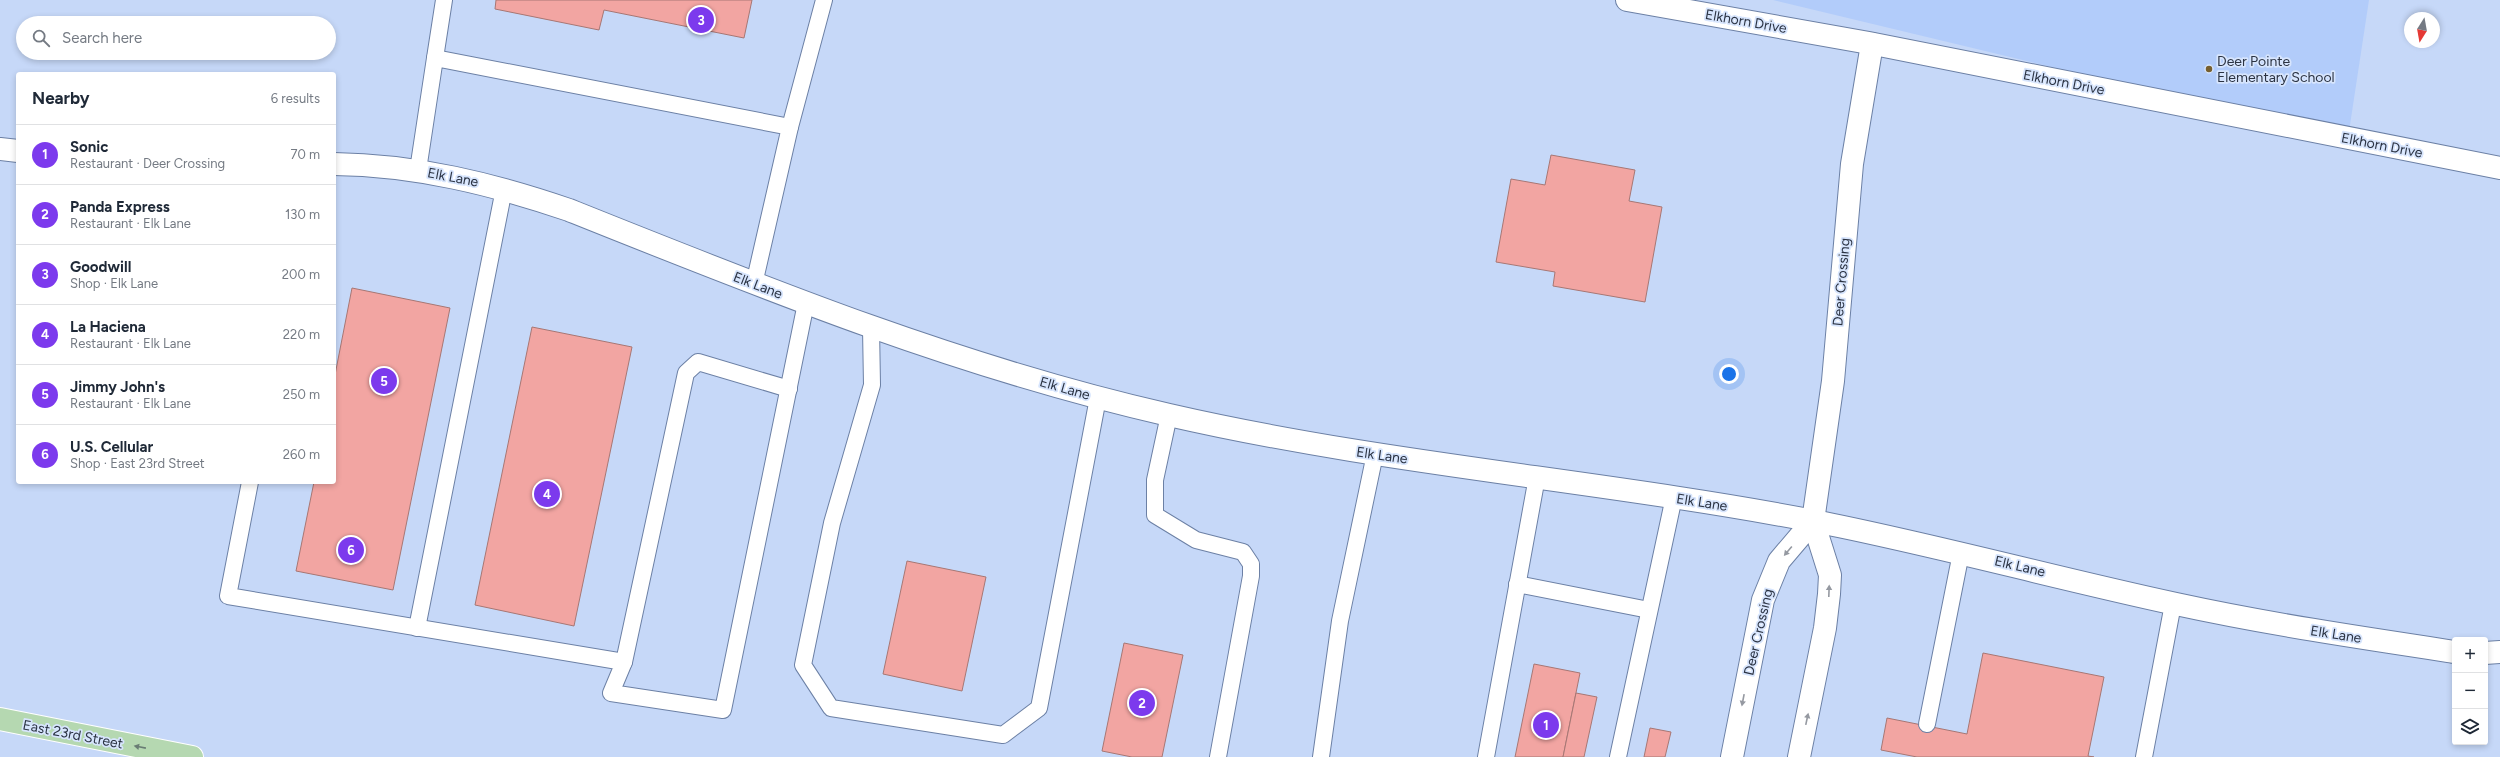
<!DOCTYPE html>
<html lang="en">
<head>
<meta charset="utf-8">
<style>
  :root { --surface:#fff; --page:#f2f2f3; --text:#1f2937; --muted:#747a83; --line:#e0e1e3; --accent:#7c3aed }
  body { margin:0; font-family:Figtree,sans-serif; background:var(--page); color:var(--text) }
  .controls { position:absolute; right:12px; bottom:12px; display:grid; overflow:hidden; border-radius:4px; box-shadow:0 2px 6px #0003 }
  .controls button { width:36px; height:36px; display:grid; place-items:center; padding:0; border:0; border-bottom:1px solid var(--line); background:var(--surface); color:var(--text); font:20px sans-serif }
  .compass { position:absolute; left:2404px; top:12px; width:36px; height:36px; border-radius:50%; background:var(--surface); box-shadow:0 2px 6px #0003; rotate:191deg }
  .you { position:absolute; left:1729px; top:374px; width:14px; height:14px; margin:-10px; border:3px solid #fff; border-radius:50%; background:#1a73e8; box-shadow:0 0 0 6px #1a73e833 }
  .badge { display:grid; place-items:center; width:26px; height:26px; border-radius:50%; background:var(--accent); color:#fff; font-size:13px; font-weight:700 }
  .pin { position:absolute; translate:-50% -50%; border:2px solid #fff; box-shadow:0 1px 4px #0006 }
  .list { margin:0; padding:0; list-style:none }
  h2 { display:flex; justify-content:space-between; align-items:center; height:52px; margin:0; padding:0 16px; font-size:17px }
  h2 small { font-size:13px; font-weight:400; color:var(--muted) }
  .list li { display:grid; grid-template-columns:26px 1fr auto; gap:12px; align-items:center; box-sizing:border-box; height:60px; padding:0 16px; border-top:1px solid var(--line) }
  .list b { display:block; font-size:15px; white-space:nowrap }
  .list p { margin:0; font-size:13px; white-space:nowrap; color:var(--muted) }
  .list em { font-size:13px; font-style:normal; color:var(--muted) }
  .icon { flex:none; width:22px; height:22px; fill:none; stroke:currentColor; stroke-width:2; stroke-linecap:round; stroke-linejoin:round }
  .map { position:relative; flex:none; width:2500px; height:757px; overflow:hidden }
  .search { position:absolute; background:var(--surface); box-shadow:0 2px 6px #0003; left:16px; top:16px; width:320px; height:44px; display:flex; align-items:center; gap:10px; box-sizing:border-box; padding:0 14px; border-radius:22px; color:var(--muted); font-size:15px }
  .panel { position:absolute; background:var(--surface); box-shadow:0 2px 6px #0003; left:16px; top:72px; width:320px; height:412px; border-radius:4px }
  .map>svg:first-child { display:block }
</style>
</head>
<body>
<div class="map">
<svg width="2500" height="757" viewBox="0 0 2500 757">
  <rect width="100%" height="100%" fill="#c6d8f8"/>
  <polygon fill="#b2ccfa" points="1773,0 2369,0 2348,138"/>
  <g fill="#f2a5a2" stroke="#a77774">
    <polygon points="496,0 752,0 744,38 604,10 599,30 495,9"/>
    <polygon points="1551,155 1635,170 1629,201 1662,207 1645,302 1553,286 1555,272 1496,262 1511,179 1545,185"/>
    <polygon points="352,288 450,308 393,590 296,571 314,482 334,482 334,380"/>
    <polygon points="532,327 632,347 574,626 475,605"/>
    <polygon points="907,561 986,577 962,691 883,674"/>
    <polygon points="1124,643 1183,655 1162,757 1132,757 1102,751"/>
    <polygon points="1983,653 2104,677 2088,756 2094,757 1917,757 1881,750 1887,718 1967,734"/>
    <polygon points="1534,664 1580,673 1563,757 1515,757"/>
    <polygon points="1576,693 1597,697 1584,757 1563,757"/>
    <polygon points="1650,728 1671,732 1665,757 1644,757"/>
  </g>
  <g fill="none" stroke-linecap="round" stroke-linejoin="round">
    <defs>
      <g id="service">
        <polyline points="435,58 444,0"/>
        <polyline points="790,127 824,0"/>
        <polyline points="418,170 435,58 790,127 754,284"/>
        <polyline points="871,328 872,385 832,523 803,665 831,708 1003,735 1039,708 1098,398"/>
        <polyline points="1169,415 1155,480 1155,515 1196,540 1243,552 1251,564 1251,576 1218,757"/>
        <polyline points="250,482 228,596 624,662 611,693 723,710 806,303"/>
        <polyline points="1517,584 1649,610"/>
        <polyline points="417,628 504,189"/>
        <polyline points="624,662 686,373 698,362 789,389"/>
        <polyline points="1927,724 1961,553"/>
        <polyline points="1321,757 1340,621 1375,454"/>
        <polyline points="1486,757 1537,477"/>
        <polyline points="1618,757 1674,497"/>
        <polyline points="2144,757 2173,604"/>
      </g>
      <g id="minor">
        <polyline points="1627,0 1869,43 2500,168"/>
        <polyline points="0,149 18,151"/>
        <path d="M334,164c82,1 159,20 235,46 197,79 393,158 600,205 213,49 431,65 645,106 122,24 241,57 362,83 92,20 186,34 279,48"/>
        <polyline points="2485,653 2500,652"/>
        <polyline points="1732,757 1763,600 1779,561 1813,521"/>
        <polyline points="1799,757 1825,628 1829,594 1830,575 1813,521 1833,381 1852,164 1872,44"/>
      </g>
      <polyline id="primary" points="0,719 192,757"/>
    </defs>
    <use href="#service" stroke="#6c80a5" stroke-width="18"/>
    <use href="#minor" stroke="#6c80a5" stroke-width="24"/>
    <use href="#primary" stroke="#fff" stroke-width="24"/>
    <use href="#service" stroke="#fff" stroke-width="16"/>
    <use href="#minor" stroke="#fff" stroke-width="22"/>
    <use href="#primary" stroke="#b5d8b1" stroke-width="22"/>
  </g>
  <defs><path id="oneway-solid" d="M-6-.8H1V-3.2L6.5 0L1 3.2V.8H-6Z"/></defs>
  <g fill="#9599a1">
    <use href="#oneway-solid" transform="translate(1788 551) rotate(130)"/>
    <use href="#oneway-solid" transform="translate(1829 591) rotate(-88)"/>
    <use href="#oneway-solid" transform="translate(1743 700) rotate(101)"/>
    <use href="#oneway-solid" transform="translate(1807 719) rotate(-78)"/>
  </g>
  <use fill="#697d74" href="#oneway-solid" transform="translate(140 747) rotate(-169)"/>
  <circle fill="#775f2f" stroke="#d7e5fd" stroke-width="1.5" cx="2209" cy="69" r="4"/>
  <g text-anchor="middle" stroke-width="3.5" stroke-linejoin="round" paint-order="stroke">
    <g font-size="14" fill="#2b3343" stroke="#d7e5fd">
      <text transform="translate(1746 21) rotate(10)" y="5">Elkhorn Drive</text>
      <text transform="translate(2064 82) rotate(11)" y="5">Elkhorn Drive</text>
      <text transform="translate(2382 145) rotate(11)" y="5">Elkhorn Drive</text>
      <text transform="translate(453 177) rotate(11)" y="5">Elk Lane</text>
      <text transform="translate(1841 282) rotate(-85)" y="5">Deer Crossing</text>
      <text transform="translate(758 285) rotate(21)" y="5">Elk Lane</text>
      <text transform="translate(1065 388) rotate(16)" y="5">Elk Lane</text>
      <text transform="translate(1382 455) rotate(8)" y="5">Elk Lane</text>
      <text transform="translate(1702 502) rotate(9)" y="5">Elk Lane</text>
      <text transform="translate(2020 566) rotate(13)" y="5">Elk Lane</text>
      <text transform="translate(1758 632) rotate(-77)" y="5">Deer Crossing</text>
      <text transform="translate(2336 634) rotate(9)" y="5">Elk Lane</text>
      <text transform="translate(73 734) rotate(11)" y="5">East 23rd Street</text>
    </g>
    <g font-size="14" fill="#2b3343" stroke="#d7e5fd" text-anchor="start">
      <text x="2217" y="66">Deer Pointe<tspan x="2217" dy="16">Elementary School</tspan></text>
    </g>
  </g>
</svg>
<div class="controls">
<button>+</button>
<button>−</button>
<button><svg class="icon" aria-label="layers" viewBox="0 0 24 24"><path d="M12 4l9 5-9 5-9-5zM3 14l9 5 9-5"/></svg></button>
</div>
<svg class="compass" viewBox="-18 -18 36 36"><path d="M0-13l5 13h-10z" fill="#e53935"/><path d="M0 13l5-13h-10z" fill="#747a83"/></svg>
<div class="you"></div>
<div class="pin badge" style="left:1546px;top:725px">1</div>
<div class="pin badge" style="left:1142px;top:703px">2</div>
<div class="pin badge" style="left:701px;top:20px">3</div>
<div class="pin badge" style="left:547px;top:494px">4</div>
<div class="pin badge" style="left:384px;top:381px">5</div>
<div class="pin badge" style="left:351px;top:550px">6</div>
<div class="search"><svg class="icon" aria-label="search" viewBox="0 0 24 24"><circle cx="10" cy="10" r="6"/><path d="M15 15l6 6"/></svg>Search here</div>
<section class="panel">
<h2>Nearby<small>6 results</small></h2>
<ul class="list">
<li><span class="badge">1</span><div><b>Sonic</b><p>Restaurant · Deer Crossing</p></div><em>70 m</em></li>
<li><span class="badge">2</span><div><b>Panda Express</b><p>Restaurant · Elk Lane</p></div><em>130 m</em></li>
<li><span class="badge">3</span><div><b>Goodwill</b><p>Shop · Elk Lane</p></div><em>200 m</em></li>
<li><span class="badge">4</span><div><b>La Haciena</b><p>Restaurant · Elk Lane</p></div><em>220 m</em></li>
<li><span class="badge">5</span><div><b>Jimmy John's</b><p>Restaurant · Elk Lane</p></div><em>250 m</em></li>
<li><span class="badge">6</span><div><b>U.S. Cellular</b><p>Shop · East 23rd Street</p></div><em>260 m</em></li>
</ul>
</section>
</div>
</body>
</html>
